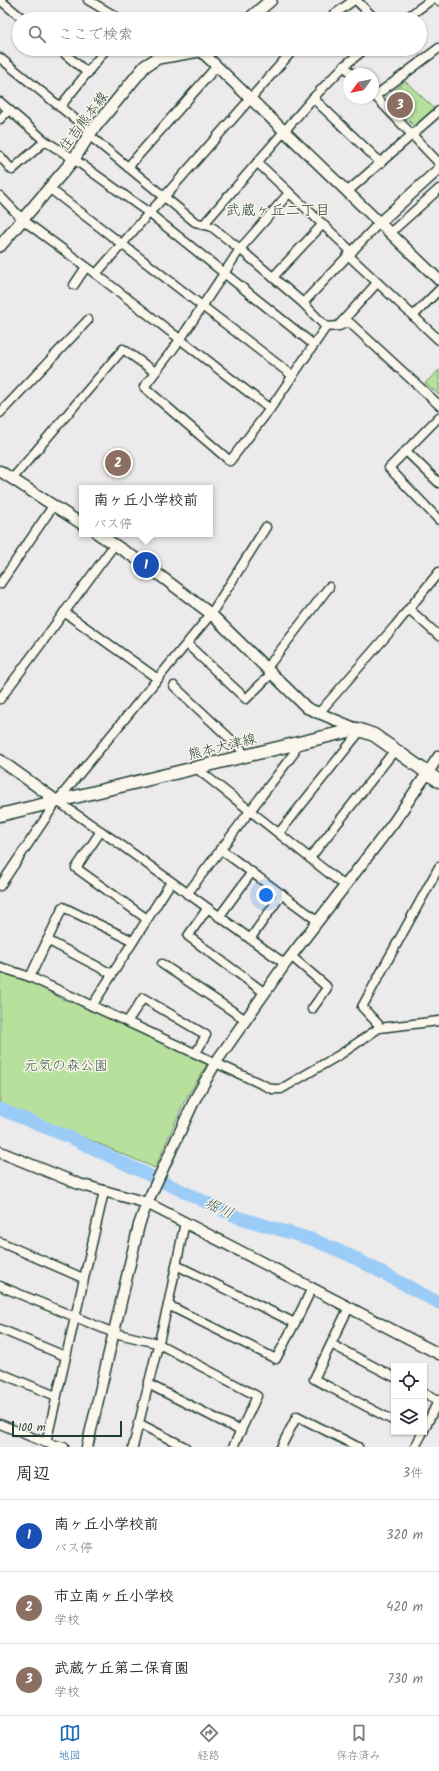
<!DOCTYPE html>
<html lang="ja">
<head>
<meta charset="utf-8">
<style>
  :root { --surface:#fff; --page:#f2f2f3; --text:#2b2b33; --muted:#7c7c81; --line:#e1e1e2; --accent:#1f6fb2 }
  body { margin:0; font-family:Kalam,"Klee One",sans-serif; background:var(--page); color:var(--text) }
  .controls { position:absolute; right:12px; bottom:12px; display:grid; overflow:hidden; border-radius:0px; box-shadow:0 1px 3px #0004 }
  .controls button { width:36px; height:36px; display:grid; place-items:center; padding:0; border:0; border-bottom:1px solid var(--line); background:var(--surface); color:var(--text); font:20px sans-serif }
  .compass { position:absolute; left:343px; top:68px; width:36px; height:36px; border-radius:50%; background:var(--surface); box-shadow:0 1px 3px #0004; rotate:237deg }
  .scale { position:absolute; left:12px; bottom:10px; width:110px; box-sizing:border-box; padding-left:4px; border:2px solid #1f3d34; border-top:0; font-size:11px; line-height:14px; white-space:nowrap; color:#1f3d34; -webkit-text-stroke:3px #fbf7ec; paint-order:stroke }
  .you { position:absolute; left:266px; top:895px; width:14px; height:14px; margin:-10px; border:3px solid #fff; border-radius:50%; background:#1a73e8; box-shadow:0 0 0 6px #1a73e833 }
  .badge { display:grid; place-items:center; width:26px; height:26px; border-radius:50%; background:var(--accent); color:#fff; font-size:13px; font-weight:700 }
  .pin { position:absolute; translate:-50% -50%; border:2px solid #fff; box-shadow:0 1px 4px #0006 }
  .popup { position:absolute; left:79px; top:485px; width:134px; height:52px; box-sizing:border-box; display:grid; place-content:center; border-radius:0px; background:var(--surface); filter:drop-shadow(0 1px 3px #0005); font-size:13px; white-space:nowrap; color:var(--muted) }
  .popup b { font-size:15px; color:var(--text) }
  .popup::after { content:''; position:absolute; left:50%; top:100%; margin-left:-8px; border:8px solid transparent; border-top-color:var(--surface) }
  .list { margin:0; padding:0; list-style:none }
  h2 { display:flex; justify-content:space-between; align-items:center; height:52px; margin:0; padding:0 16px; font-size:17px }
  h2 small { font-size:13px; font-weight:400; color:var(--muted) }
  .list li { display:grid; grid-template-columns:26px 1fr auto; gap:12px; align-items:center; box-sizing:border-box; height:72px; padding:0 16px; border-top:1px solid var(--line) }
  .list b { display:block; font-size:15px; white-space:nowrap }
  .list p { margin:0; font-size:13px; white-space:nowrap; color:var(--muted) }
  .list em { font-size:13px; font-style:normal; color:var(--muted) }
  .icon { flex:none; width:22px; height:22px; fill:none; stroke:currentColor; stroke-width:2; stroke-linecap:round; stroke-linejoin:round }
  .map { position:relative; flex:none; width:439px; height:1447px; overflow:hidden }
  .search { position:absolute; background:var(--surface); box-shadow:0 1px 3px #0004; left:12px; right:12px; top:12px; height:44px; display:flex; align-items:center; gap:10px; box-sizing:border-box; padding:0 14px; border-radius:22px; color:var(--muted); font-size:15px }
  .sheet { height:268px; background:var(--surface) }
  nav { display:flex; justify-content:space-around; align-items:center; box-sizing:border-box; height:56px; border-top:1px solid var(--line); background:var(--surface); font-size:11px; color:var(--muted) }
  nav a { display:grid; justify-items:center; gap:2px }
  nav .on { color:var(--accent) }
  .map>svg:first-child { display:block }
</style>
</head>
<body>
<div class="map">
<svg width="439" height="1447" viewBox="0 0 439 1447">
  <rect width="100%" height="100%" fill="#eceaeb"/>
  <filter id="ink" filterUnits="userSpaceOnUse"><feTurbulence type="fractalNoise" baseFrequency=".025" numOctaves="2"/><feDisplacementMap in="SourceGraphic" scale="8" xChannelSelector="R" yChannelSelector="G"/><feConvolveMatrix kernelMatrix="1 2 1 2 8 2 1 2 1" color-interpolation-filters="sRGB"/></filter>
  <g filter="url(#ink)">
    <g fill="#b7e09c" stroke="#6b8e68">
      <polygon points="405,81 435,109 416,128 386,98"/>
      <polygon points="439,370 439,395 425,383"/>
      <polygon points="0,970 33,982 62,999 91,1007 120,1024 139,1029 209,1061 185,1100 155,1168 88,1139 34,1119 0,1103"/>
    </g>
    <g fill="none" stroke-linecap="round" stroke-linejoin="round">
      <polyline stroke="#9bccf7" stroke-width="13" points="0,1109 69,1137 237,1217 314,1240 351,1256 439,1303"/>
      <defs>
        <g id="minor">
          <polyline points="0,0 23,19"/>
          <polyline points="88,0 120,19"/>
          <polyline points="356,0 375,19"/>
          <polyline points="438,0 439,1"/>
          <polyline points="328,19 354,0"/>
          <polyline points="405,19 431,0"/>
          <polyline points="59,49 88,73"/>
          <polyline points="0,58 91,132"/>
          <polyline points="344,66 352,74"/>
          <polyline points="373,94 439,163"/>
          <polyline points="375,96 439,48"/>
          <polyline points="313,98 381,163"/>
          <polyline points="0,102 45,141 74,159 149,213 314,345"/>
          <polyline points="60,107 106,49"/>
          <polyline points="0,119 9,110"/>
          <polyline points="90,136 195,222 212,227 240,249 303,303 326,327"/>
          <polyline points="0,156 12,170 45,141"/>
          <polyline points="258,163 352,252"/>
          <polyline points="128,167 217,66"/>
          <polyline points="49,188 293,376"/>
          <polyline points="347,192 439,111"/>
          <polyline points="289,193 240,249 180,340 144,387 230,461 270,409 326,327 339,326 349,322 439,405"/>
          <polyline points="0,196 23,220 96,274 270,409"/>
          <polyline points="203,225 313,98 344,66 365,49"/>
          <polyline points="390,233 439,189"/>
          <polyline points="348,255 439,340"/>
          <polyline points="96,274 149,213 164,197 294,49"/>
          <polyline points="273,277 323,224"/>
          <polyline points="74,285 86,267"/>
          <polyline points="303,303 379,223"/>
          <polyline points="413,316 439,290"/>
          <polyline points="339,325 377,283"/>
          <polyline points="0,413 88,320"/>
          <polyline points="439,417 389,468 439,520"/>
          <polyline points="406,451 439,483"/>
          <polyline points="12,479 123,349 155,372"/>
          <polyline points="0,584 53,506"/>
          <polyline points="409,609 439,636"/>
          <polyline points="64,612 158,679"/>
          <polyline points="187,644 246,699 271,674"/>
          <polyline points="266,669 329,587"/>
          <polyline points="174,686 241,749 244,756"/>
          <polyline points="0,699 115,544"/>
          <polyline points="318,714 395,626 439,572"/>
          <polyline points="196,768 345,886"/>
          <polyline points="57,801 121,845 285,964"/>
          <polyline points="101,831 76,868 147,919"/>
          <polyline points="279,833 361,730"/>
          <polyline points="220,849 318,921"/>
          <polyline points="310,858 395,750"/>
          <polyline points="0,886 57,801 211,614 266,527"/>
          <polyline points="187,894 294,753 296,744"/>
          <polyline points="207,909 188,936 265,993"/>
          <polyline points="219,917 252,872"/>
          <polyline points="250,939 282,894"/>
          <polyline points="47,940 112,974"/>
          <polyline points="291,956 326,986 327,988 312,1009"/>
          <polyline points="162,964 246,1020"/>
          <polyline points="0,967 30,977 272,1089 281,1089 341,1054 379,1028 439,1021"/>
          <polyline points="30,977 63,907 133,941"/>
          <polyline points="92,1006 171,882"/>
          <polyline points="127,1022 143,998 206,1035 196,1053"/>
          <polyline points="379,1028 378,1024 362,1007 439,867"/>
          <polyline points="0,1242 83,1278"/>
          <polyline points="176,1265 295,1323 312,1288"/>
          <polyline points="0,1286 114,1333 157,1343 257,1396 233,1447"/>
          <polyline points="168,1305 276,1359 295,1323"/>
          <polyline points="349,1307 314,1379 394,1421"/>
          <polyline points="0,1329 65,1356"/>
          <polyline points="331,1344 394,1377"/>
          <polyline points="0,1373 56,1396"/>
          <polyline points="148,1384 241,1431"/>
          <polyline points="424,1393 438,1400"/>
          <polyline points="138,1423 185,1447"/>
          <polyline points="0,1424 46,1443 64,1447"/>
          <polyline points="424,1430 439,1399"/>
          <polyline points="46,1443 104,1192"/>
          <polyline points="133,1447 168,1305 185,1222"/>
          <polyline points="281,1447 297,1416 358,1447"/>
          <polyline points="415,1447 423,1432"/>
        </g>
        <g id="tertiary">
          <polyline points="201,51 439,280"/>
          <polyline points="379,223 439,169"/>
          <polyline points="0,471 82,524"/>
          <polyline points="98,534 146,565 211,614 307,708 357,729"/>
          <polyline points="0,760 57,801"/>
          <polyline points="0,1152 79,1184 147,1203 439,1354"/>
          <polyline points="87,1447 139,1225 147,1203 195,1099 216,1062 285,964 394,822 439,756"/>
        </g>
        <g id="secondary">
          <polyline points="249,19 271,0"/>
          <polyline points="0,246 74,159 91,132 145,66 158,58 211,49"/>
        </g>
        <polyline id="primary" points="0,815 357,729 374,735 439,781"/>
      </defs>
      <use href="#minor" stroke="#1f3d34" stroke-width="11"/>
      <use href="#tertiary" stroke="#1f3d34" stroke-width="13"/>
      <use href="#secondary" stroke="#1f3d34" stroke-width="14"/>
      <use href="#primary" stroke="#1f3d34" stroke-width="15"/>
      <use href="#minor" stroke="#fbf7ec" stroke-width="8"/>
      <use href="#tertiary" stroke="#fbf7ec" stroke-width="10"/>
      <use href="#secondary" stroke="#fbf7ec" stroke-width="11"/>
      <use href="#primary" stroke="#fbf7ec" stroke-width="12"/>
    </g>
  </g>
  <g text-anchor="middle" stroke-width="3" stroke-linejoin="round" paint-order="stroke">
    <g font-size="14" fill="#1f3d34" stroke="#fbf7ec">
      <text transform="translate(83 121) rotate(-53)" y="5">住吉熊本線</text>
      <text transform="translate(222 746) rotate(-14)" y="5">熊本大津線</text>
    </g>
    <g font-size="14" fill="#3d5e49" stroke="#fbf7ec">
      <text x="66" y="1070">元気の森公園</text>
    </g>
    <g font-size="15" fill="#1f3d34" stroke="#fbf7ec">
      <text x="278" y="215">武蔵ヶ丘二丁目</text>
    </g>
    <g font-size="15" font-style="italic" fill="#385a5b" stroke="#fbf7ec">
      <text transform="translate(219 1208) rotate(25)" y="5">堀川</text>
    </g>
  </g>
</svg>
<div class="controls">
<button><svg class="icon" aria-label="locate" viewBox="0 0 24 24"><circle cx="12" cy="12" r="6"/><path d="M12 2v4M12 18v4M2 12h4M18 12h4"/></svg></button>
<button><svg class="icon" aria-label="layers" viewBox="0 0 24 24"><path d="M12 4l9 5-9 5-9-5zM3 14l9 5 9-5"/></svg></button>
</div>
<svg class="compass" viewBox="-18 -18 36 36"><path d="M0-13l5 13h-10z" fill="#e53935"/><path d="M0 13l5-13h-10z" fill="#7c7c81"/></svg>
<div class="scale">100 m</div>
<div class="you"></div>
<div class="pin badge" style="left:146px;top:565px;background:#1a4fb4">1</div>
<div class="popup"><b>南ヶ丘小学校前</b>バス停</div>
<div class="pin badge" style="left:118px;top:463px;background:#8d6e63">2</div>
<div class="pin badge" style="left:400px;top:105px;background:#8d6e63">3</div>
<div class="search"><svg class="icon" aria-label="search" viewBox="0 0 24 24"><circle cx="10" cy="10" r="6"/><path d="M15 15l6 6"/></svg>ここで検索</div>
</div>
<section class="sheet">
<h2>周辺<small>3件</small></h2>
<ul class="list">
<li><span class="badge" style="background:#1a4fb4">1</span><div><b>南ヶ丘小学校前</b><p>バス停</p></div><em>320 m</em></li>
<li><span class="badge" style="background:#8d6e63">2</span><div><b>市立南ヶ丘小学校</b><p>学校</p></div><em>420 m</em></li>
<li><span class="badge" style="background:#8d6e63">3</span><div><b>武蔵ケ丘第二保育園</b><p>学校</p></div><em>730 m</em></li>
</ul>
</section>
<nav>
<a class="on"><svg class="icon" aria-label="map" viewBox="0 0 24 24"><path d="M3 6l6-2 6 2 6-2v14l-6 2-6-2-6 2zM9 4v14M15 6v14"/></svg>地図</a>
<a><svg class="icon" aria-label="directions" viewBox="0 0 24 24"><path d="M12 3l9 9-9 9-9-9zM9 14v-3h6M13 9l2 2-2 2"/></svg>経路</a>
<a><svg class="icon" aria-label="saved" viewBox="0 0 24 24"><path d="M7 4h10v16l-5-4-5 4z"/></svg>保存済み</a>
</nav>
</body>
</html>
